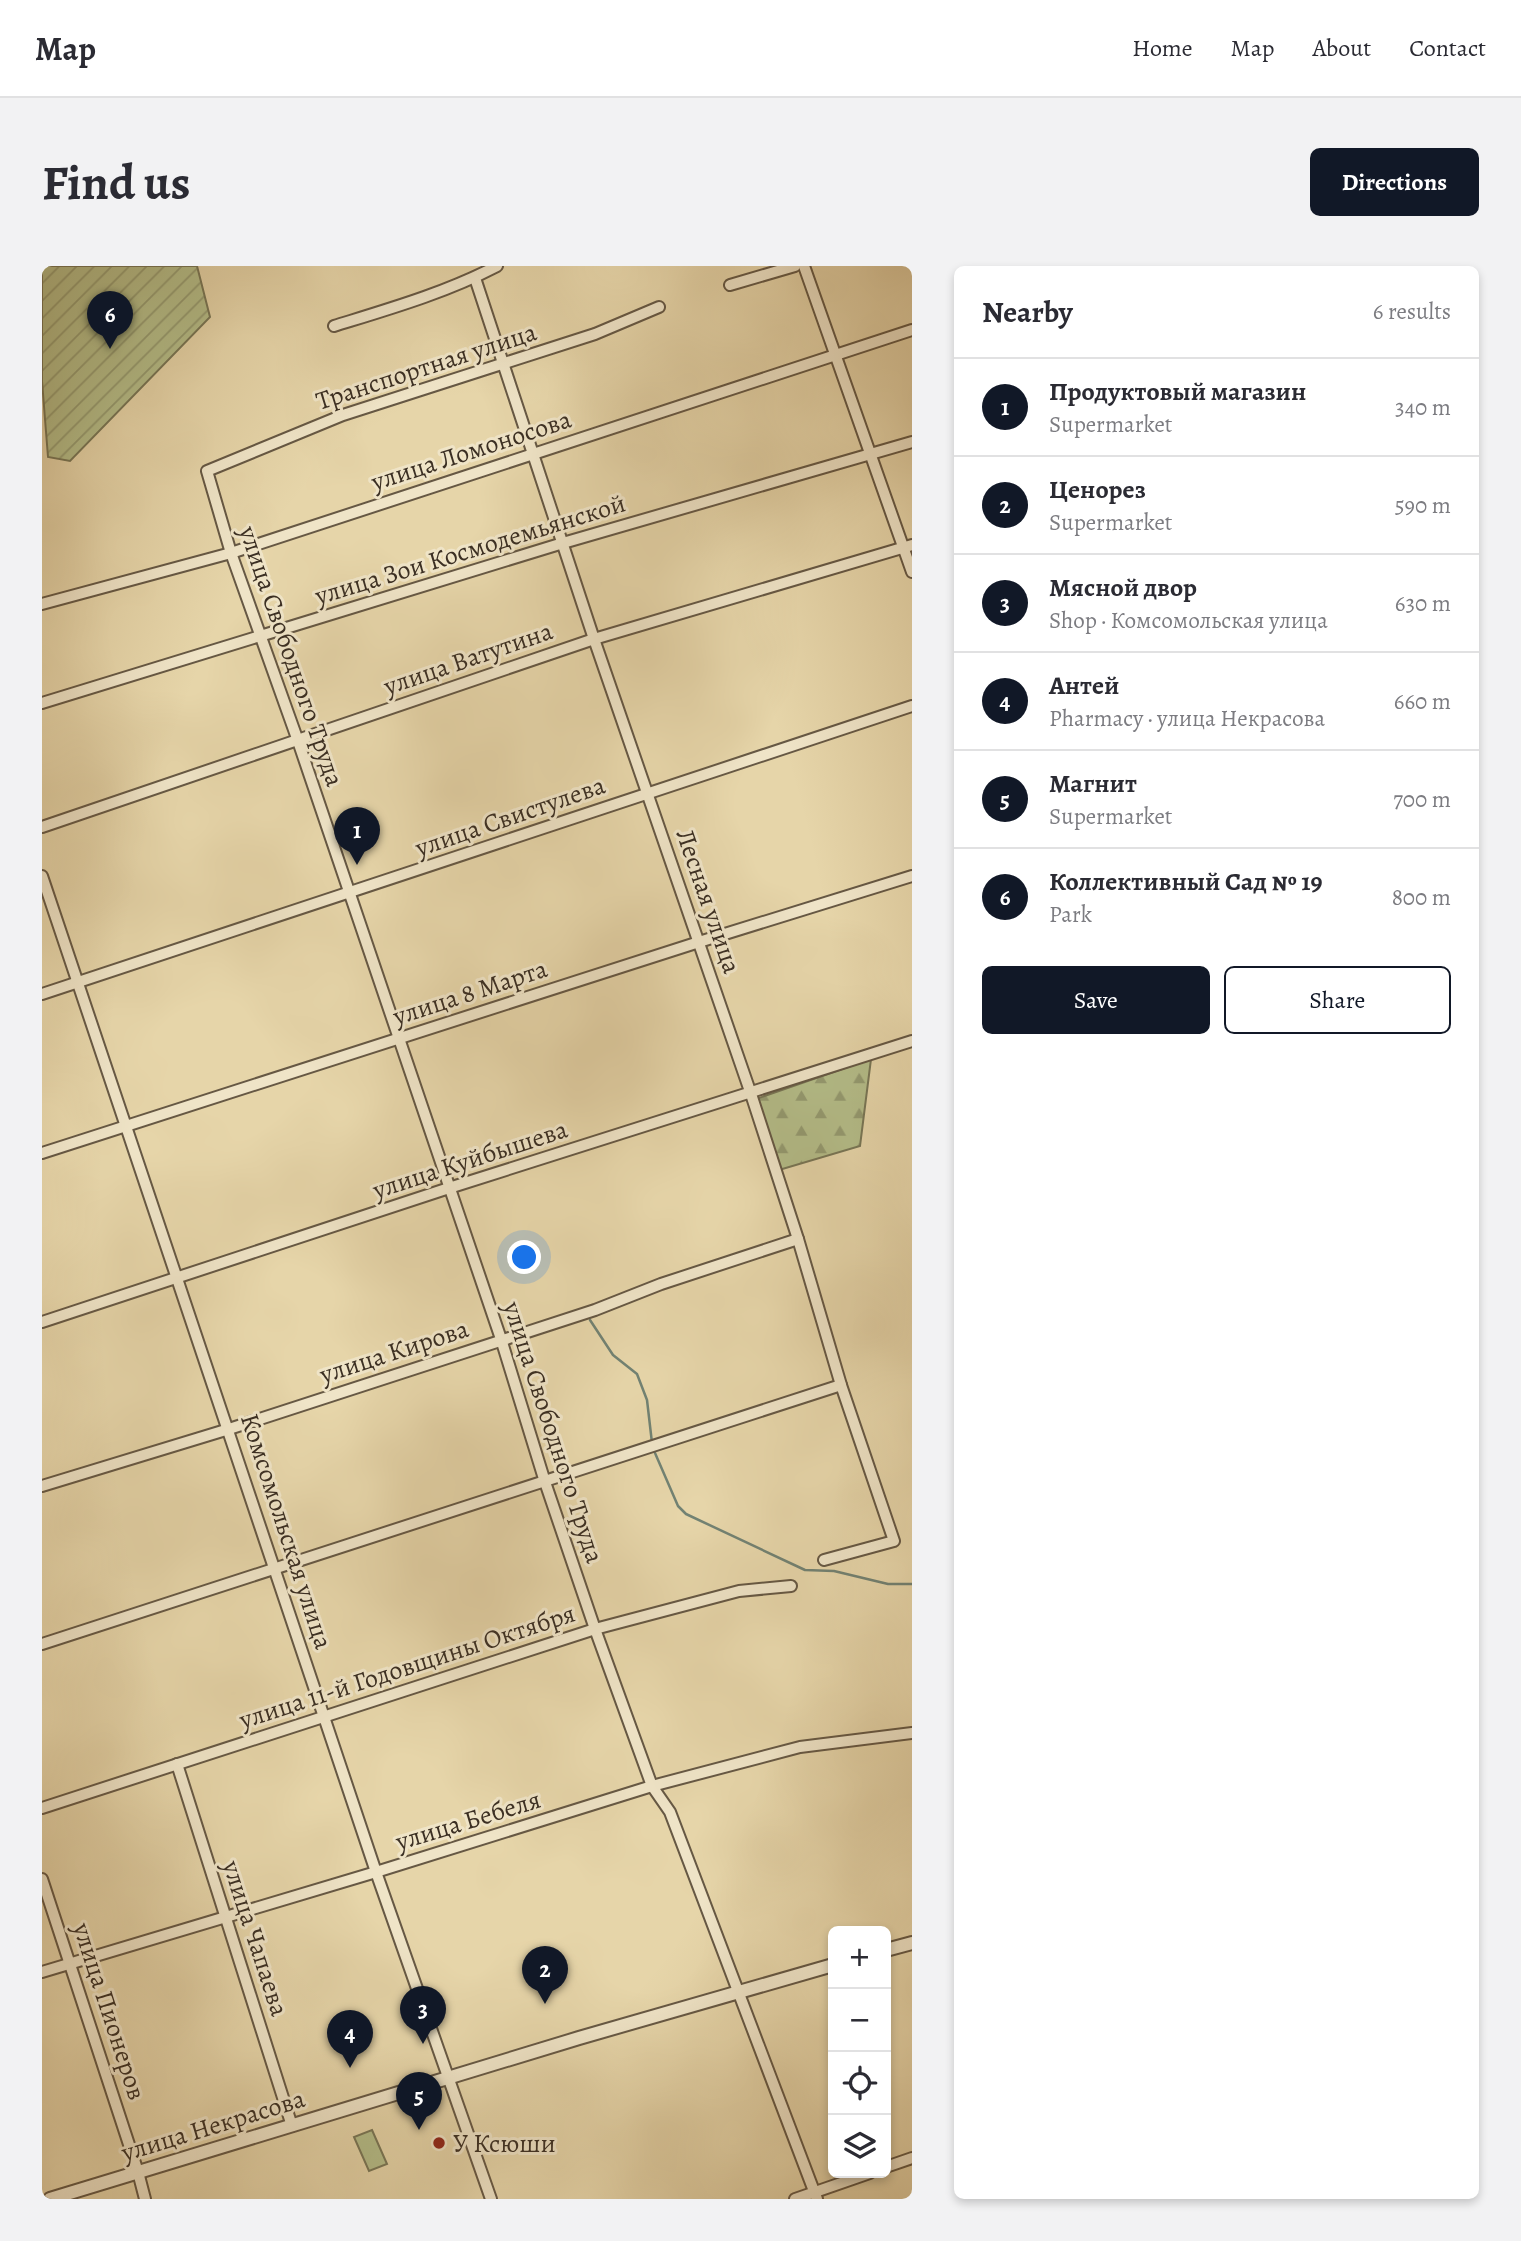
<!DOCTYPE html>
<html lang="en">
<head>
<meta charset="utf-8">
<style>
  :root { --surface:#fff; --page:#f2f2f3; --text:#2b2b33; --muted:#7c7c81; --line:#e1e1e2; --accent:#111827 }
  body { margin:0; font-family:Alegreya,serif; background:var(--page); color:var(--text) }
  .controls { position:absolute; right:21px; bottom:21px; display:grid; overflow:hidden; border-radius:10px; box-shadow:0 4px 10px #0003 }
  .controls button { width:63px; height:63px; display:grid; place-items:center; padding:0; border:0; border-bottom:2px solid var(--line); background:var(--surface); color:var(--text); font:35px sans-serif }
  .you { position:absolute; left:483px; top:992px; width:24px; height:24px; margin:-18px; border:5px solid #fff; border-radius:50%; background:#1a73e8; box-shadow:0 0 0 10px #1a73e833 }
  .badge { display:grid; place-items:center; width:46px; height:46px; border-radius:50%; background:var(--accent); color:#fff; font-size:23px; font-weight:700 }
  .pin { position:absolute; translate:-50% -58px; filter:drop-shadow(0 2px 4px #0008) }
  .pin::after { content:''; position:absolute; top:37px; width:24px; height:21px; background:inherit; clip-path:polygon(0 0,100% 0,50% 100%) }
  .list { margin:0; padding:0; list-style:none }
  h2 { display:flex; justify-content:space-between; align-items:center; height:91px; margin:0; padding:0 28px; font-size:30px }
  h2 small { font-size:23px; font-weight:400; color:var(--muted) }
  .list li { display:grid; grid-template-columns:46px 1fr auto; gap:21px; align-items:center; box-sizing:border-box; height:98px; padding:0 28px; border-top:2px solid var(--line) }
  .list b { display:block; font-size:26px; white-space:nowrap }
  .list p { margin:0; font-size:23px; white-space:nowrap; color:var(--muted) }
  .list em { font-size:23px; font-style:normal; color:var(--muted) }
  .actions { display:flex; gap:14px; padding:21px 28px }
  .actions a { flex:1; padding:16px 0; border:2px solid var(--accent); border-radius:10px; text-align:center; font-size:24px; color:var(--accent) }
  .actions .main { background:var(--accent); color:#fff }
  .icon { flex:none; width:38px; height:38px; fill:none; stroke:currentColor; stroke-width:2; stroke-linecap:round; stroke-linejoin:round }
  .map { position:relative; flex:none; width:870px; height:1933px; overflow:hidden; border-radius:10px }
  header { display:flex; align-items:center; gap:42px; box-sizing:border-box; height:98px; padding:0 35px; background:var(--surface); border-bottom:2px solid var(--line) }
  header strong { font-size:33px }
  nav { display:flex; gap:38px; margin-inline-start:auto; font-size:24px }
  .intro { display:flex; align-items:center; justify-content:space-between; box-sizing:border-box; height:168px; padding:0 42px }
  h1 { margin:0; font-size:49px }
  .button { padding:18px 32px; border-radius:10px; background:var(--accent); color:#fff; font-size:24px; font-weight:700 }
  main { display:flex; gap:42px; padding:0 42px }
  aside { flex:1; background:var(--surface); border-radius:10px; box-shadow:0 4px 10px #0003 }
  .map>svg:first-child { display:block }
</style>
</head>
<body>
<header>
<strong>Map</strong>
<nav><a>Home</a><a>Map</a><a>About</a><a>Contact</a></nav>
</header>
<div class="intro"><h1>Find us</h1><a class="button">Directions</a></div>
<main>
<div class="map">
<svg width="870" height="1933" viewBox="0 0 870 1933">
  <defs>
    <pattern id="forest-firs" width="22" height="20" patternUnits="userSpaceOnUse" patternTransform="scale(1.75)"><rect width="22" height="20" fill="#b4bd89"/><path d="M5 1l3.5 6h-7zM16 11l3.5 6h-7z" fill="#949a70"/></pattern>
    <pattern id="garden-furrows" width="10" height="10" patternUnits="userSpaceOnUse" patternTransform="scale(1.75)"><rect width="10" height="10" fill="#b4bd89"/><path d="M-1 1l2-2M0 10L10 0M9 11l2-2" fill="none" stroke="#949a70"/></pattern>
  </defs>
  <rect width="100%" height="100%" fill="#e6d5a9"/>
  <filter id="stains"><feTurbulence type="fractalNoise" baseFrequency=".00286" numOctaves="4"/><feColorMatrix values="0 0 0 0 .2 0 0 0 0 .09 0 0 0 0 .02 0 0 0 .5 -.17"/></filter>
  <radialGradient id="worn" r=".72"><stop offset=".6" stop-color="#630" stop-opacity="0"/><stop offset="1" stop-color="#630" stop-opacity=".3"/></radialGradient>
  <polygon fill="url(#forest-firs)" stroke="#787656" stroke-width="2" points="829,793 818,880 737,904 714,833"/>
  <polygon fill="#b4bd89" stroke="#787656" stroke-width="2" points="330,1864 345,1898 327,1905 312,1871"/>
  <polygon fill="url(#garden-furrows)" stroke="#787656" stroke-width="2" points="0,0 155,0 168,51 28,195 6,191 0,115"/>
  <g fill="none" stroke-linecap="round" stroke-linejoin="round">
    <g stroke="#728273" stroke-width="2.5">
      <polyline points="548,1054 571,1089 595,1108 605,1134 610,1177"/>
      <polyline points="613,1187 636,1240 644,1248 763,1304 792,1305 846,1318 870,1318"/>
    </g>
    <defs>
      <g id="minor">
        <polyline points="762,0 870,306"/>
        <polyline points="433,12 552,373 709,828 756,973 799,1119 852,1275 782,1294"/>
        <polyline points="688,19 753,0"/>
        <polyline points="617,41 553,68 301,149 165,205 189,287 256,475 459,1073 503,1216 553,1363 610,1520 628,1546 775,1933"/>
        <path d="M292,60c55,-17 111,-33 163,-60"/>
        <polyline points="0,338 189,287 870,64"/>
        <polyline points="0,437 521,277 870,176"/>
        <polyline points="0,561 552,373 870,279"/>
        <polyline points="0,610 334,1606 449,1933"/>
        <path d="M0,728c291,-94 580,-193 870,-288"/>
        <polyline points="0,887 657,676 870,610"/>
        <polyline points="0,1056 407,922 870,775"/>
        <polyline points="0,1220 187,1163 553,1044 619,1018 756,973"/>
        <polyline points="0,1378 799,1119"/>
        <polyline points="135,1498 250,1860"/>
        <polyline points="0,1542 553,1363 697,1325 749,1320"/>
        <polyline points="0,1613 96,1906 103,1933"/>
        <polyline points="0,1706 334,1606 610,1520 758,1481 870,1467"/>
        <polyline points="844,1901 870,1892"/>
        <polyline points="753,1933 828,1907"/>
      </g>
      <g id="tertiary">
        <polyline points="844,1684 870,1677"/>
        <polyline points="8,1933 537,1772 791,1699"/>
      </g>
    </defs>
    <use href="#minor" stroke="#665844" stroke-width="14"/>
    <use href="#tertiary" stroke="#665844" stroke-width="16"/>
    <use href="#minor" stroke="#efe4c7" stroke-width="10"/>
    <use href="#tertiary" stroke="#efe4c7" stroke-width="12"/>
  </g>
  <circle fill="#8f2418" stroke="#efe4c7" stroke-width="2.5" cx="397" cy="1877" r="7"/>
  <g text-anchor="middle" stroke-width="6" stroke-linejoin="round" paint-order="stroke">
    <g font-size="26" fill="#3b2f23" stroke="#efe4c7">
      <text transform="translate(384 100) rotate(-18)" y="9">Транспортная улица</text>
      <text transform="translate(429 184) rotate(-18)" y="9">улица Ломоносова</text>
      <text transform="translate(428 283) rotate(-17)" y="9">улица Зои Космодемьянской</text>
      <text transform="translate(250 390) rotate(71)" y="9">улица Свободного Труда</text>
      <text transform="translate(426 392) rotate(-19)" y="9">улица Ватутина</text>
      <text transform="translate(468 550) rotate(-19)" y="9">улица Свистулева</text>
      <text transform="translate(667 635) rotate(71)" y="9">Лесная улица</text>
      <text transform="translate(428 726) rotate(-18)" y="9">улица 8 Марта</text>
      <text transform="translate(428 893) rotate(-18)" y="9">улица Куйбышева</text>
      <text transform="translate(352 1085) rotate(-18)" y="9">улица Кирова</text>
      <text transform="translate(512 1166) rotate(72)" y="9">улица Свободного Труда</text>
      <text transform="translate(245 1265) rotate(72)" y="9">Комсомольская улица</text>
      <text transform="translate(365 1400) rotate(-18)" y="9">улица 11-й Годовщины Октября</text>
      <text transform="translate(426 1554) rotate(-17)" y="9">улица Бебеля</text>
      <text transform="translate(214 1672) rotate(72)" y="9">улица Чапаева</text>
      <text transform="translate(68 1745) rotate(72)" y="9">улица Пионеров</text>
      <text transform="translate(171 1859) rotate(-17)" y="9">улица Некрасова</text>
    </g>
    <g font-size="26" fill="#3b2f23" stroke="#efe4c7" text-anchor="start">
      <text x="411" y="1886">У Ксюши</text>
    </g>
  </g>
  <rect width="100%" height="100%" filter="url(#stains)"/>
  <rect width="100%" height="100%" fill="url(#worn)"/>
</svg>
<div class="controls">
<button>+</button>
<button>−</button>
<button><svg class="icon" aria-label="locate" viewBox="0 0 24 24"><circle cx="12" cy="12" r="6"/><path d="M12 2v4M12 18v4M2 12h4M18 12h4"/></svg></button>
<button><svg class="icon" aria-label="layers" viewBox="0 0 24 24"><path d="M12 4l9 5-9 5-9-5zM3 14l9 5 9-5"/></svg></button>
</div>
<div class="you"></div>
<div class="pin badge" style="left:315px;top:599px">1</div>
<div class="pin badge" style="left:503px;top:1738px">2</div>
<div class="pin badge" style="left:381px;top:1778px">3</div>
<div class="pin badge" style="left:308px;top:1802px">4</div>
<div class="pin badge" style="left:377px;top:1864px">5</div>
<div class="pin badge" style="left:68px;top:83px">6</div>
</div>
<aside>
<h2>Nearby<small>6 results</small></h2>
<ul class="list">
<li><span class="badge">1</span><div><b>Продуктовый магазин</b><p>Supermarket</p></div><em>340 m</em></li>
<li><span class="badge">2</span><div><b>Ценорез</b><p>Supermarket</p></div><em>590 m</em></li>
<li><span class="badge">3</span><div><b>Мясной двор</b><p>Shop · Комсомольская улица</p></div><em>630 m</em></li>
<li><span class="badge">4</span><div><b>Антей</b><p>Pharmacy · улица Некрасова</p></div><em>660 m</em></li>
<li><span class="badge">5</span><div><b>Магнит</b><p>Supermarket</p></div><em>700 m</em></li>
<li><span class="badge">6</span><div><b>Коллективный Сад № 19</b><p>Park</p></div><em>800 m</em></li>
</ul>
<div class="actions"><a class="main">Save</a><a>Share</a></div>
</aside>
</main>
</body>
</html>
